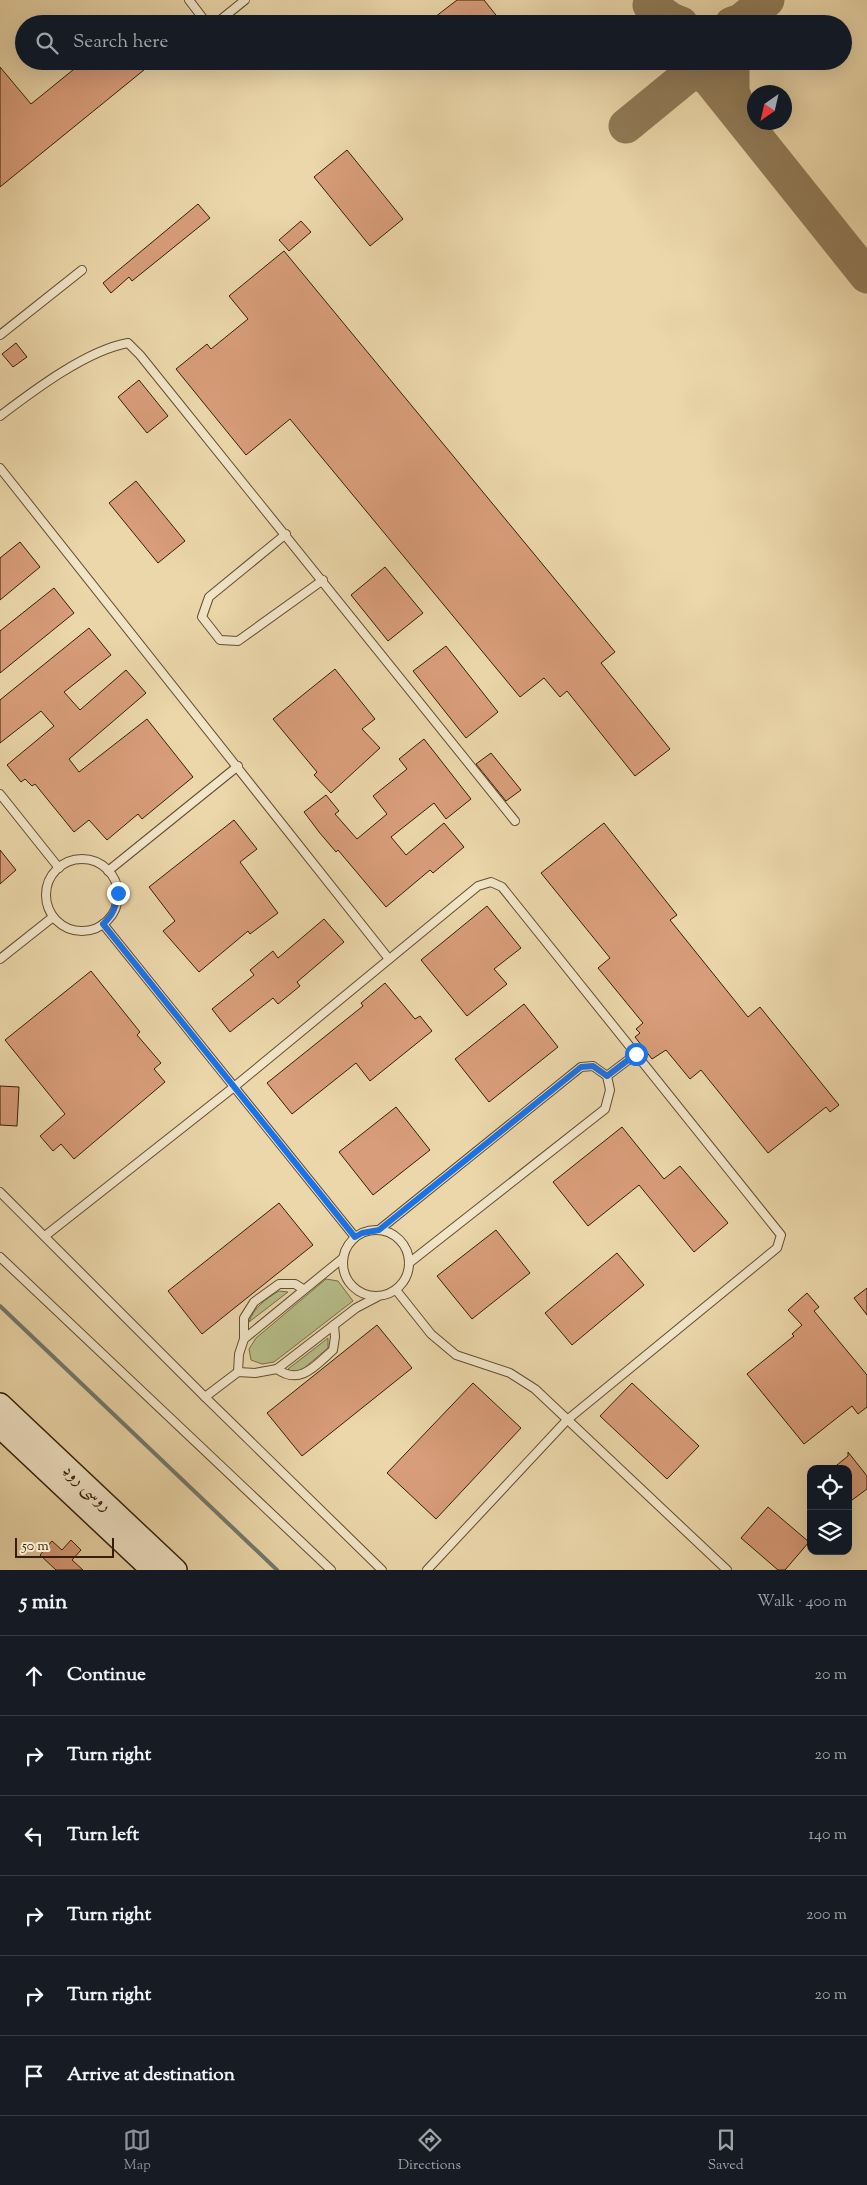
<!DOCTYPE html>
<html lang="en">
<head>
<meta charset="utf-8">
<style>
  :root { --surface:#171b24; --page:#242831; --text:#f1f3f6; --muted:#9ea1a6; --line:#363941; --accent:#8c9099 }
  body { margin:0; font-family:"Sorts Mill Goudy",Amiri,serif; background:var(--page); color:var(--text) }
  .controls { position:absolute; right:15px; bottom:15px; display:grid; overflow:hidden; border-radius:10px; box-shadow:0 5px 20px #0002 }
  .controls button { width:45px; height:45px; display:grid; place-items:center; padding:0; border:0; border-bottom:1px solid var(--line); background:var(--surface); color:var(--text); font:25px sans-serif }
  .compass { position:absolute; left:747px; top:85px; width:45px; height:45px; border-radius:50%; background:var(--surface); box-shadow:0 5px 20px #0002; rotate:214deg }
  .scale { position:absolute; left:15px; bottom:12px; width:99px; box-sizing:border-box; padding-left:5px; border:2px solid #361f06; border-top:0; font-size:14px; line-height:18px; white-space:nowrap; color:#361f06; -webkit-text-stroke:4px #f2e5c8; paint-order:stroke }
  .stop { position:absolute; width:15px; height:15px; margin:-11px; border:4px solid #1a73e8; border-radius:50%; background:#fff }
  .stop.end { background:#1a73e8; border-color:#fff; box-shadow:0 1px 5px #0008 }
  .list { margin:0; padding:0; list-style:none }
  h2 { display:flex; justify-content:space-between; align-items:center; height:65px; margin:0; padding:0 20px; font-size:21px }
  h2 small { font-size:16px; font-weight:400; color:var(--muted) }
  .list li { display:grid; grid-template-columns:32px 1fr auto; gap:15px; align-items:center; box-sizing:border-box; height:80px; padding:0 20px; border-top:1px solid var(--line) }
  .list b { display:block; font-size:19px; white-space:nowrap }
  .list em { font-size:16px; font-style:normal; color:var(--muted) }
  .icon { flex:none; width:28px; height:28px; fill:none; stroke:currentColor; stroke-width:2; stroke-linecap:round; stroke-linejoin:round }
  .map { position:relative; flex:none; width:867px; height:1570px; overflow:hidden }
  .search { position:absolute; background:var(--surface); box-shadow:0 5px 20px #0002; left:15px; right:15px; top:15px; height:55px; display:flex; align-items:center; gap:12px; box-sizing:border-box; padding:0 18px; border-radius:28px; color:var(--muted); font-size:19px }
  .sheet { height:545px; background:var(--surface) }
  nav { display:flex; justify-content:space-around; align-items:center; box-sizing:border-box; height:70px; border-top:1px solid var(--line); background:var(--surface); font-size:14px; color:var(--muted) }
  nav a { display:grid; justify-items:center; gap:2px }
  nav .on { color:var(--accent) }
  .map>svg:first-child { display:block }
</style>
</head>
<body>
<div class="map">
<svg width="867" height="1570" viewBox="0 0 867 1570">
  <rect width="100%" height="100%" fill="#ebd7aa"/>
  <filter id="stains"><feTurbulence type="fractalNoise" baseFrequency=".004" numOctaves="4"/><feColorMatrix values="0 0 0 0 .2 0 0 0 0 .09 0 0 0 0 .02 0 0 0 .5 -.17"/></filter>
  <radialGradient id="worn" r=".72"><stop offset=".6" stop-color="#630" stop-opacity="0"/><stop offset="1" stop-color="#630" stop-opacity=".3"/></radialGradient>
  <g fill="#b6be8a" stroke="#766e48">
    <polygon points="326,1279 338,1281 353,1301 274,1362 262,1364 251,1360 249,1349 256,1338"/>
    <path d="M279,1291l9,1 -39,30c5,-15 17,-23 30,-31z"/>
    <polygon points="328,1338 328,1348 304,1368 293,1373 288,1369"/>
  </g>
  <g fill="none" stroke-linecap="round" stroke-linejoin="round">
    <polyline stroke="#737a6e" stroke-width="4" points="0,1306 277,1570"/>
    <g stroke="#907b58" stroke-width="35">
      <polyline points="650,5 671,20 681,24"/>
      <polyline points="732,24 741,21 767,0"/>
      <polyline points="695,61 867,276"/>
      <polyline points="732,61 732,91 740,114"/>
      <polyline points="626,126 687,76 695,73 707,76"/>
    </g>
  </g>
  <g fill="#d89d7a" stroke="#361f06">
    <polygon points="457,0 484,0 503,24 426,24"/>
    <polygon points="84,61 155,61 0,187 0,67 31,104"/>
    <polygon points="347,150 403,219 370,246 314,177"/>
    <polygon points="198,204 210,218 132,281 129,277 111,293 103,283"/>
    <polygon points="301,221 311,232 289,251 279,240"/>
    <polygon points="284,251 615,652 601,663 670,749 635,776 567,691 560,697 544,678 520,697 290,419 246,455 176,369 207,344 211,349 248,319 229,296"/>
    <polygon points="16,343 27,357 13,367 2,354"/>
    <polygon points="139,380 168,416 147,433 118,397"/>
    <polygon points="136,481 185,541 158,563 109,503"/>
    <polygon points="20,542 40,567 0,600 0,558"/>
    <polygon points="385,567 423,613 388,641 351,595"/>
    <polygon points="54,588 74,613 0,673 0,631"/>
    <polygon points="89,628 111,655 64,692 80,710 126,670 146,693 69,759 79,772 147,719 193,777 142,819 138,814 107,840 89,820 74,832 35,784 32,786 25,779 21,782 7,765 54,726 41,711 0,743 0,700"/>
    <polygon points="446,646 498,712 466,738 413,671"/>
    <polygon points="335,669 375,719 362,729 380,748 331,793 314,775 317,772 273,719"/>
    <polygon points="424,739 471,799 446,819 434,803 391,837 406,855 444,823 464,847 433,873 430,870 386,907 338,850 336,852 319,832 304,812 326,795 339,811 335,814 357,839 387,814 373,796 407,769 399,759"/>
    <polygon points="491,753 521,790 506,801 476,764"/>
    <polygon points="234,820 257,849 240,862 278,913 250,934 248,931 199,972 163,931 175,921 149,887"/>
    <polygon points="604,823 677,915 670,920 748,1017 760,1007 839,1105 830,1112 826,1107 768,1153 701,1070 690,1079 666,1050 652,1059 635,1037 640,1033 636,1029 643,1023 598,968 610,958 541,873"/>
    <polygon points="0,850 16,870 0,884"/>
    <polygon points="487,906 521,948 494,969 507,984 467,1016 421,960"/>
    <polygon points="324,919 344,942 297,982 300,986 278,1004 273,998 230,1032 212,1009 254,975 250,970 273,951 278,958"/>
    <polygon points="91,971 140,1032 137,1035 161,1063 154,1069 165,1082 74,1159 61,1144 53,1151 40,1136 65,1114 5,1040"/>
    <polygon points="385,983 415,1019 420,1016 432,1031 370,1081 356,1063 292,1114 267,1083 363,1006 361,1003"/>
    <polygon points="524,1004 558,1047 489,1102 455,1059"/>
    <polygon points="0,1086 19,1087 17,1126 0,1125"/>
    <polygon points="396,1107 430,1150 373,1195 339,1152"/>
    <polygon points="622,1127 664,1179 680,1166 728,1223 694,1252 639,1185 588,1226 553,1182"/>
    <polygon points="279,1203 313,1245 202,1334 168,1291"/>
    <polygon points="496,1230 530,1273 472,1319 437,1276"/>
    <polygon points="617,1253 644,1285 572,1345 545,1313"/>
    <polygon points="867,1288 867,1315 854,1298"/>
    <polygon points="807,1293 819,1307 814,1311 867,1375 867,1407 858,1414 852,1406 804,1444 747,1374 794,1336 792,1334 802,1325 788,1310"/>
    <polygon points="377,1325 412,1368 302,1456 267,1413"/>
    <polygon points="473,1383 521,1428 436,1519 387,1473"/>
    <polygon points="632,1383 699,1446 667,1479 600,1416"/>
    <polygon points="848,1452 867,1476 867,1489 848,1503 848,1469 832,1469 848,1456"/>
    <polygon points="768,1507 809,1542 785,1570 778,1570 741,1538"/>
    <polygon points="71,1540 81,1550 72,1560 83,1570 56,1570 40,1555 52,1541 62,1550"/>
  </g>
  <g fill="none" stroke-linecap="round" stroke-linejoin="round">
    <defs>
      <g id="lane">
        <polyline points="189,0 205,21 219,21 245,0"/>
        <polyline points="0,335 82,270"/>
        <path d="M0,416c33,-25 87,-66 128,-73l12,12 375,466"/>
        <polyline points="0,468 389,959"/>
        <polyline points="286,534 209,597 202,617 220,640 238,641 323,580"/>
        <polyline points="0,794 59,868"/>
        <circle cx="82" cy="895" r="36"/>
        <polyline points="108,871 238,766"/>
        <polyline points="103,924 355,1237"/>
        <polyline points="0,959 53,917"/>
        <polyline points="607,1076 636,1054"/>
        <polyline points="0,1192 205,1397 382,1570"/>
        <circle cx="376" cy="1263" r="33"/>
        <polyline points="379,1230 581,1067 593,1066 607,1076 610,1090 605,1109 409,1263"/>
        <polyline points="45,1236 234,1087 478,886 491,882 502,887 781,1235 777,1248 567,1420 427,1570"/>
        <polyline points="0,1257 331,1570"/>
        <polyline points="396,1290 431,1334 456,1355 510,1373 535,1389 727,1570"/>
        <polyline points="244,1339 244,1318 254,1302 279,1284 295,1284 303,1289"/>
        <path d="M277,1369c23,17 39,-4 56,-19l2,-13 -1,-12"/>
        <polyline points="238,1372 239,1354 244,1339 343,1258"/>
        <polyline points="205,1397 238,1372 255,1373 277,1369 356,1308 377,1297"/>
      </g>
      <g id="secondary">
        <polyline points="0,1404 176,1570"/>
        <polyline points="0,1427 152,1570"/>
      </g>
    </defs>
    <use href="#lane" stroke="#634d2f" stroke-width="10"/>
    <use href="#secondary" stroke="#361f06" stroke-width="24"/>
    <use href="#lane" stroke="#f2e5c8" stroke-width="8"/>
    <use href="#secondary" stroke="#f2e5c8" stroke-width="21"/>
  </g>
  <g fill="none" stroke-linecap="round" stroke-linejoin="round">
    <path stroke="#1a73e8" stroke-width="6" d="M118,893c-2,14 -5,22 -15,31l252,313 7,-4 17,-3 202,-163 12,-1 14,10 29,-22"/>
  </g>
  <g text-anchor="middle" stroke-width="4" stroke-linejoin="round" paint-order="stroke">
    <g font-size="18" fill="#361f06" stroke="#f2e5c8">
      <text transform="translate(88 1487) rotate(43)" y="6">روسی روډ</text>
    </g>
  </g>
  <rect width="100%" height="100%" filter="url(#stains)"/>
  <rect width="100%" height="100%" fill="url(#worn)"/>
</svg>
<div class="controls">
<button><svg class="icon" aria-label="locate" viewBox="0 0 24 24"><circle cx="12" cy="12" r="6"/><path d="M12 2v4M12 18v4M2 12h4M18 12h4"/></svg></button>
<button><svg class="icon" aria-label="layers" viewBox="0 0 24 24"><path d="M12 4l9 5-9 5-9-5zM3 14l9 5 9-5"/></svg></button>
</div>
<svg class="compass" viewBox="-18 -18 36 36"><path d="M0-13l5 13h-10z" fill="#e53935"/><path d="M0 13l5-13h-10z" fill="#9ea1a6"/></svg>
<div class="scale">50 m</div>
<div class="stop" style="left:636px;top:1054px"></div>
<div class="stop end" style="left:118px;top:893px"></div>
<div class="search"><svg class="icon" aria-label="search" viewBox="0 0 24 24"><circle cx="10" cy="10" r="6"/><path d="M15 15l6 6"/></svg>Search here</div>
</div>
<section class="sheet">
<h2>5 min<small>Walk · 400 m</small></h2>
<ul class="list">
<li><svg class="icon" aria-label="ahead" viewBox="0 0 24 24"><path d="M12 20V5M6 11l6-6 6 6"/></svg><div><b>Continue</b></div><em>20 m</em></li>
<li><svg class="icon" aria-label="right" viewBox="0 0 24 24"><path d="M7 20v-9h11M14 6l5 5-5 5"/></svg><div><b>Turn right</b></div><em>20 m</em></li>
<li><svg class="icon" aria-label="left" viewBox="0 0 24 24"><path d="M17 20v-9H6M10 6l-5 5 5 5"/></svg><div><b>Turn left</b></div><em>140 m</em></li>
<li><svg class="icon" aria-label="right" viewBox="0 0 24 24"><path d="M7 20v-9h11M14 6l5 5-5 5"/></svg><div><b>Turn right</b></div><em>200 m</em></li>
<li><svg class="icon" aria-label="right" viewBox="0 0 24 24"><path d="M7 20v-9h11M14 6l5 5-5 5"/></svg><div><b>Turn right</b></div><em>20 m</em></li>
<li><svg class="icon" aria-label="arrive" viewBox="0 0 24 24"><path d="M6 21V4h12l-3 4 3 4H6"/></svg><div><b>Arrive at destination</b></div></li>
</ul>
</section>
<nav>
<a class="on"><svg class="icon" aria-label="map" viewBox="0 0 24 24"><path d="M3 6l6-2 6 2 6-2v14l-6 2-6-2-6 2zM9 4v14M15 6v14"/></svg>Map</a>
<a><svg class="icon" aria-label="directions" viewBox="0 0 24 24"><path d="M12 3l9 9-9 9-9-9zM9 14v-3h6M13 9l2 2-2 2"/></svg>Directions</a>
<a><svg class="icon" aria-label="saved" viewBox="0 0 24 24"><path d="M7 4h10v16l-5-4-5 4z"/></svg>Saved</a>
</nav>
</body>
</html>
